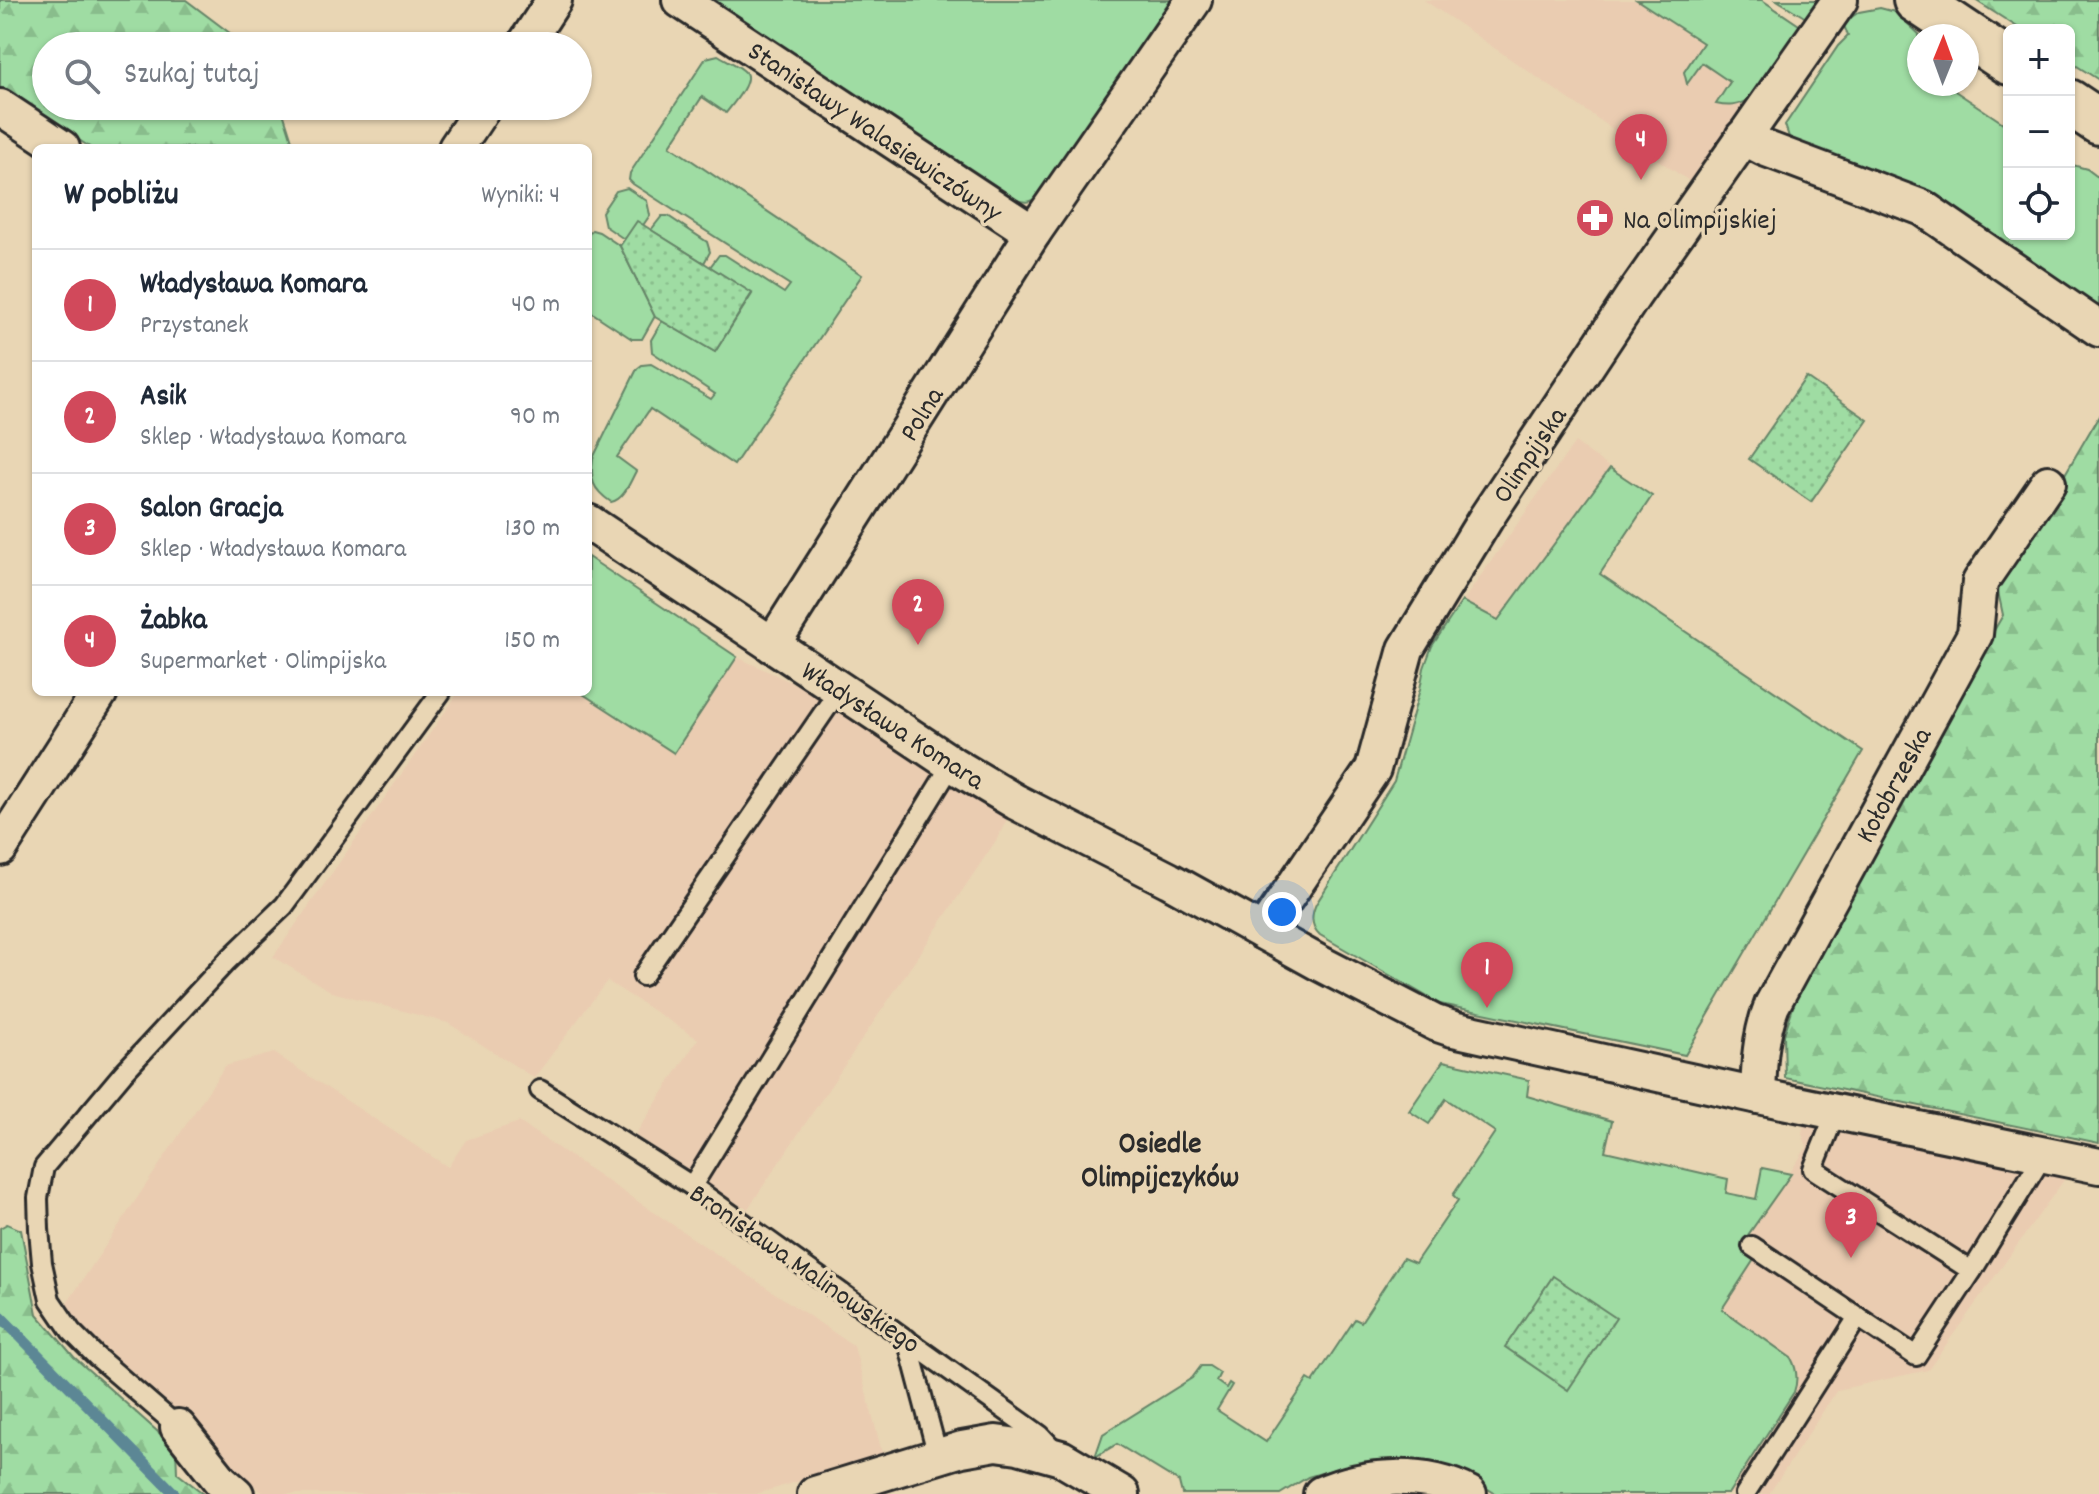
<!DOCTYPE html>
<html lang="pl">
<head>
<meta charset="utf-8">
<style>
  :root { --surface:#fff; --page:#f2f2f3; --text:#1f2937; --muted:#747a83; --line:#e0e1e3; --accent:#d1495b }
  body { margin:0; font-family:Dekko,sans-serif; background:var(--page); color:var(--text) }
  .controls { position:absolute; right:24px; top:24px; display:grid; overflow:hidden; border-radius:12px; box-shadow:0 2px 6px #0004 }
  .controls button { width:72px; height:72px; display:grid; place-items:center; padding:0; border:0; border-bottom:2px solid var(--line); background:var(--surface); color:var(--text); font:40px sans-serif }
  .compass { position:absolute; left:1907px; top:24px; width:72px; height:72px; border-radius:50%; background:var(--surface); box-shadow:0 2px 6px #0004; rotate:1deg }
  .you { position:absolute; left:1282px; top:912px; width:28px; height:28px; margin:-20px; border:6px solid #fff; border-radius:50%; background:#1a73e8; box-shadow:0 0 0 12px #1a73e833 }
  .badge { display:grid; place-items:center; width:52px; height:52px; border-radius:50%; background:var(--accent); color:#fff; font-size:26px; font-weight:700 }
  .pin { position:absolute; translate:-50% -66px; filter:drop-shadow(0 2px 4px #0008) }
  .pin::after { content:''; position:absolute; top:42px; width:28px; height:24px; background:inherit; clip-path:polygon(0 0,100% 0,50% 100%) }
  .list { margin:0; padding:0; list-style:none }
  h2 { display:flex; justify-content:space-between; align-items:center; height:104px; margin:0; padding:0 32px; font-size:34px }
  h2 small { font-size:26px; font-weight:400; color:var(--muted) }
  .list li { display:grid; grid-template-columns:52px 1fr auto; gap:24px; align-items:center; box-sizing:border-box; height:112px; padding:0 32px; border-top:2px solid var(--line) }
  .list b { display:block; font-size:30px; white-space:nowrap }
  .list p { margin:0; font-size:26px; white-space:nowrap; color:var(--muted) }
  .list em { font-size:26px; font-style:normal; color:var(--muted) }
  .icon { flex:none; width:44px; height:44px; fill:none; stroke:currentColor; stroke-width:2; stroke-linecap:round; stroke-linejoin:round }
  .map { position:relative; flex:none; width:2099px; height:1494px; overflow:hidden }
  .search { position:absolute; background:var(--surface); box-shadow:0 2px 6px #0004; left:32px; top:32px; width:560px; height:88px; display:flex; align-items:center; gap:20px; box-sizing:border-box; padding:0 28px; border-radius:44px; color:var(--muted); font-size:30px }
  .panel { position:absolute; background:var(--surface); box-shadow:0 2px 6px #0004; left:32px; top:144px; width:560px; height:552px; border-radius:12px }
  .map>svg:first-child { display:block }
</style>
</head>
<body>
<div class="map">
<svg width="2099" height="1494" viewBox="0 0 2099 1494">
  <defs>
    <pattern id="forest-firs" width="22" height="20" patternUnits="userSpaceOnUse" patternTransform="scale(2)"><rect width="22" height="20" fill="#9fdca3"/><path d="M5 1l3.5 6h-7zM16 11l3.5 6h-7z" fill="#89bd8c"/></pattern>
    <pattern id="park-dots" width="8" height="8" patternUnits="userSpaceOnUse" patternTransform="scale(2)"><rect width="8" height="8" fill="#9fdca3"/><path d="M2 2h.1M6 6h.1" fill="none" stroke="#89bd8c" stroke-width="1.8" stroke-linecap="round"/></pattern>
  </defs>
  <rect width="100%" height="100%" fill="#e9d6b4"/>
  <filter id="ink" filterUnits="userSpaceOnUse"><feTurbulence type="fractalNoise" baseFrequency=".0125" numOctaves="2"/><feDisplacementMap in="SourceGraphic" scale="16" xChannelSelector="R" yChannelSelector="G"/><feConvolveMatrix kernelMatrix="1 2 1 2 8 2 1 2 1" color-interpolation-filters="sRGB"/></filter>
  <g filter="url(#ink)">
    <g fill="#eaccb1">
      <polygon points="1424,0 1637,0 1703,44 1684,71 1687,83 1702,62 1731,82 1717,104 1741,104 1750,99 1692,183"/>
      <polygon points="1575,442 1610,468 1497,620 1463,601"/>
      <polygon points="737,657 810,691 956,786 1009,815 997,839 747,1210 635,1135 698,1039 607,981 534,1078 448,1023 332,992 273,957 459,692 580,692 674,753"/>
      <polygon points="274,1053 448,1167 466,1140 519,1122 854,1346 883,1456 756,1494 265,1494 245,1479 200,1435 96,1347 76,1322 66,1305 225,1066"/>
      <polygon points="1804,1122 2066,1177 1928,1370 1837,1390 1769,1494 1728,1494 1794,1392 1797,1383 1796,1369 1791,1358 1722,1309 1756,1255 1741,1245 1807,1147 1802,1134"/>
    </g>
    <g fill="#9fdca3" stroke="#658467" stroke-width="2">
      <path d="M714,0h456l-120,188c-19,15 -24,19 -46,6z"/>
      <path d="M1637,0h125l40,27 -52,72c-12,7 -21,8 -34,5l14,-22 -28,-19 -15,21 -3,-12 19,-29z"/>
      <polygon points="1777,0 1818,0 1806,18"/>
      <polygon points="1880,8 1895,12 1921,36 1919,36 1919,84 1955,84 1955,91 2009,127 2009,234 2069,234 2069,164 2087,169 2099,178 2099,318 1796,144 1789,137 1785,125 1838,46 1848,36 1843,23 1859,12"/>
      <path d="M718,55c8,5 23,11 28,18 6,10 -14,32 -20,40l-24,-16 -32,49 192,129 -128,190 -84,-56 -33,48 19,14c-6,11 -12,29 -25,31 -19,-13 -21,-22 -18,-44l44,-89 5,-4 9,-1 60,35 4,-5 -63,-42 -1,-12 11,-19 53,31 37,-58 -42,-27 9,-12h6l59,38 6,-8 -157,-101 -4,-4 1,-7 70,-106 6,-9z"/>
      <polygon points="627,188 647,201 650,215 637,234 624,239 605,226 602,212 616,191"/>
      <polygon points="662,216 668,216 707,242 710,252 704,263 651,230"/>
      <polygon points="592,230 599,232 620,246 655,316 642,339 632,339 588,310 588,235"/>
      <path d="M1610,468l42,28 -52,78 263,177 -178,304 -245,-51 -120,-69c-10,-9 -9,-20 -4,-31l78,-123 26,-92 4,-21 8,-22 30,-45 36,19z"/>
      <polygon points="588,557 737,657 674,753 580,692 588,692"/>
      <path d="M1443,1061l86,19 -2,16 85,25 -7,30 123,28 -2,14 30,6 6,-31 29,6 -50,71 16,10 -35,54 69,49c6,11 7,23 3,34l-66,102h-232l-16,-10 -84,-23 -47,4 -41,12 -28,17h-98l-3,-12 -62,-38 -22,13 8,-23 89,-56 9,-12h8l11,7 -4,8 10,7 3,-5 3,2 -15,25 49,32 42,-63 5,3 42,-63 6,3 42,-64 12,5 43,-63 -5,-5 42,-63 -49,-33 -17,25 -20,-13z"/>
    </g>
    <g fill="url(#forest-firs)" stroke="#658467" stroke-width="2">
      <polygon points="0,0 186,0 247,46 46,46 46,106 281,106 294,147 91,148 0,87"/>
      <polygon points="1975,0 2099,0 2099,80 2069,61 2069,30 2022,30"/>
      <polygon points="2099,416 2099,1143 1785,1078 1784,1035 1795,1001 1884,820 2003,615 1996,582 2054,493"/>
      <polygon points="7,1224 21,1230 37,1314 74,1357 176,1448 177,1473 204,1494 0,1494 0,1228"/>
    </g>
    <g fill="url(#park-dots)" stroke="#658467" stroke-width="2">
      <polygon points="637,221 752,293 715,352 655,317 620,246"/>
      <polygon points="1806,377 1868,420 1811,502 1749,459"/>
      <polygon points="1553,1276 1616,1318 1568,1390 1505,1347"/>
    </g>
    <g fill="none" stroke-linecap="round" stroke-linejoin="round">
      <polyline stroke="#5b8795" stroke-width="11" points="0,1316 175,1494"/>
      <defs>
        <g id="lane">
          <polyline points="643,976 839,690"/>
          <polyline points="540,1090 692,1186 1040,1435 1055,1451"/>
          <polyline points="1836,1112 1813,1169 1972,1271 2044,1154"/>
          <polyline points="692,1186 952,764"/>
          <polyline points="1752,1246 1916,1356 1972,1271"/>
          <polyline points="907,1339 938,1456"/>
          <polyline points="178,1427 97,1357 71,1331 50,1300 42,1263 39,1229 38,1198 44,1167 124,1072 227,961 284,906 441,692"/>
          <polyline points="1745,1494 1858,1317"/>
        </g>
        <g id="street">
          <polyline points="680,0 1033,233"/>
          <polyline points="524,46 554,0"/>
          <polyline points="0,107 62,148"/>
          <polyline points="1743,137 1764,148 1923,208 2099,329"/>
          <polyline points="456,148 484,106"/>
          <polyline points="588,522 952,764 1016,802 1169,880 1319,963 1435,1023 1453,1029 1758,1096 2099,1166"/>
          <polyline points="772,645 1033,233 1194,0"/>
          <polyline points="0,848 100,692"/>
          <polyline points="1263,932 1373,769 1406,649 1486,518 1633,296 1840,0"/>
          <path d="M1758,1096c1,-32 2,-61 14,-91l203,-371 5,-52 68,-99"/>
          <polyline points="178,1427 221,1481 236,1494"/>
          <polyline points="815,1494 962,1449 996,1443 1018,1446 1061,1458 1122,1494"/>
          <path d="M1321,1494c44,-20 105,-23 148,0"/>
        </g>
        <g id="secondary">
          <polyline points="1916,0 2009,62"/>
          <polyline points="2069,102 2099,122"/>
        </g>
      </defs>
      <use href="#lane" stroke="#2b2b2b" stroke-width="24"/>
      <use href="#street" stroke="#2b2b2b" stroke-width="40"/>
      <use href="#secondary" stroke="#2b2b2b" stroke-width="50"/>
      <use href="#lane" stroke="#e9d6b4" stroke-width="18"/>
      <use href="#street" stroke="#e9d6b4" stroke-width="34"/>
      <use href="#secondary" stroke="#e9d6b4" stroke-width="44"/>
    </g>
  </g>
  <defs>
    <symbol id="pharmacy-disc" viewBox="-11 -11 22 22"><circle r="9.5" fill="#d1495b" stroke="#e9d6b4"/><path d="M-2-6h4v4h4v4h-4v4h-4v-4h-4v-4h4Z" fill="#fff"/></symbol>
  </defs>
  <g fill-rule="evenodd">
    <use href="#pharmacy-disc" x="1573" y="196" width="44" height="44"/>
  </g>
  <g text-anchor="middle" stroke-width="7" stroke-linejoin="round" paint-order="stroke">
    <g font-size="28" fill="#2b2b2b" stroke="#e9d6b4">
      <text transform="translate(876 130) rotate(34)" y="10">Stanisławy Walasiewiczówny</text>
      <text transform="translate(920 413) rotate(-58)" y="10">Polna</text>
      <text transform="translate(1528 454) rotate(-56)" y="10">Olimpijska</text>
      <text transform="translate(894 724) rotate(33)" y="10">Władysława Komara</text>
      <text transform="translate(1892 784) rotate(-61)" y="10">Kołobrzeska</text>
      <text transform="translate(806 1267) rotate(35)" y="10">Bronisława Malinowskiego</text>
    </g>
    <g font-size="28" fill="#2b2b2b" stroke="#e9d6b4" text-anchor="start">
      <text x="1623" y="228">Na Olimpijskiej</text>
    </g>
    <g font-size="30" font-weight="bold" fill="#2b2b2b" stroke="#e9d6b4">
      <text x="1160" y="1152">Osiedle<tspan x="1160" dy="34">Olimpijczyków</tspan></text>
    </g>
  </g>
</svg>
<div class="controls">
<button>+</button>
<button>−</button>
<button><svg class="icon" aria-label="locate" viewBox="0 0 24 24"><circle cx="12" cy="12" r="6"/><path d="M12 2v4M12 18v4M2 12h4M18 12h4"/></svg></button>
</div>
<svg class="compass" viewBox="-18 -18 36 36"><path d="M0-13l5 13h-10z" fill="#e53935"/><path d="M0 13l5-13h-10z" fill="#747a83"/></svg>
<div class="you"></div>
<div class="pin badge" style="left:1487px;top:1008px">1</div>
<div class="pin badge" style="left:918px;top:645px">2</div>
<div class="pin badge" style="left:1851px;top:1258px">3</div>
<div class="pin badge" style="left:1641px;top:180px">4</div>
<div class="search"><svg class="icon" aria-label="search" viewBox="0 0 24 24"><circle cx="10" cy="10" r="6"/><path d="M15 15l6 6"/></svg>Szukaj tutaj</div>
<section class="panel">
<h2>W pobliżu<small>Wyniki: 4</small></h2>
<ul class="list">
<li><span class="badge">1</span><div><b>Władysława Komara</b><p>Przystanek</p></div><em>40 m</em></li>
<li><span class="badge">2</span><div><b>Asik</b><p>Sklep · Władysława Komara</p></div><em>90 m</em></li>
<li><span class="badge">3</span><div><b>Salon Gracja</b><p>Sklep · Władysława Komara</p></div><em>130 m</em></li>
<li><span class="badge">4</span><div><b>Żabka</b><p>Supermarket · Olimpijska</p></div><em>150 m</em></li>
</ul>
</section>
</div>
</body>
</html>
